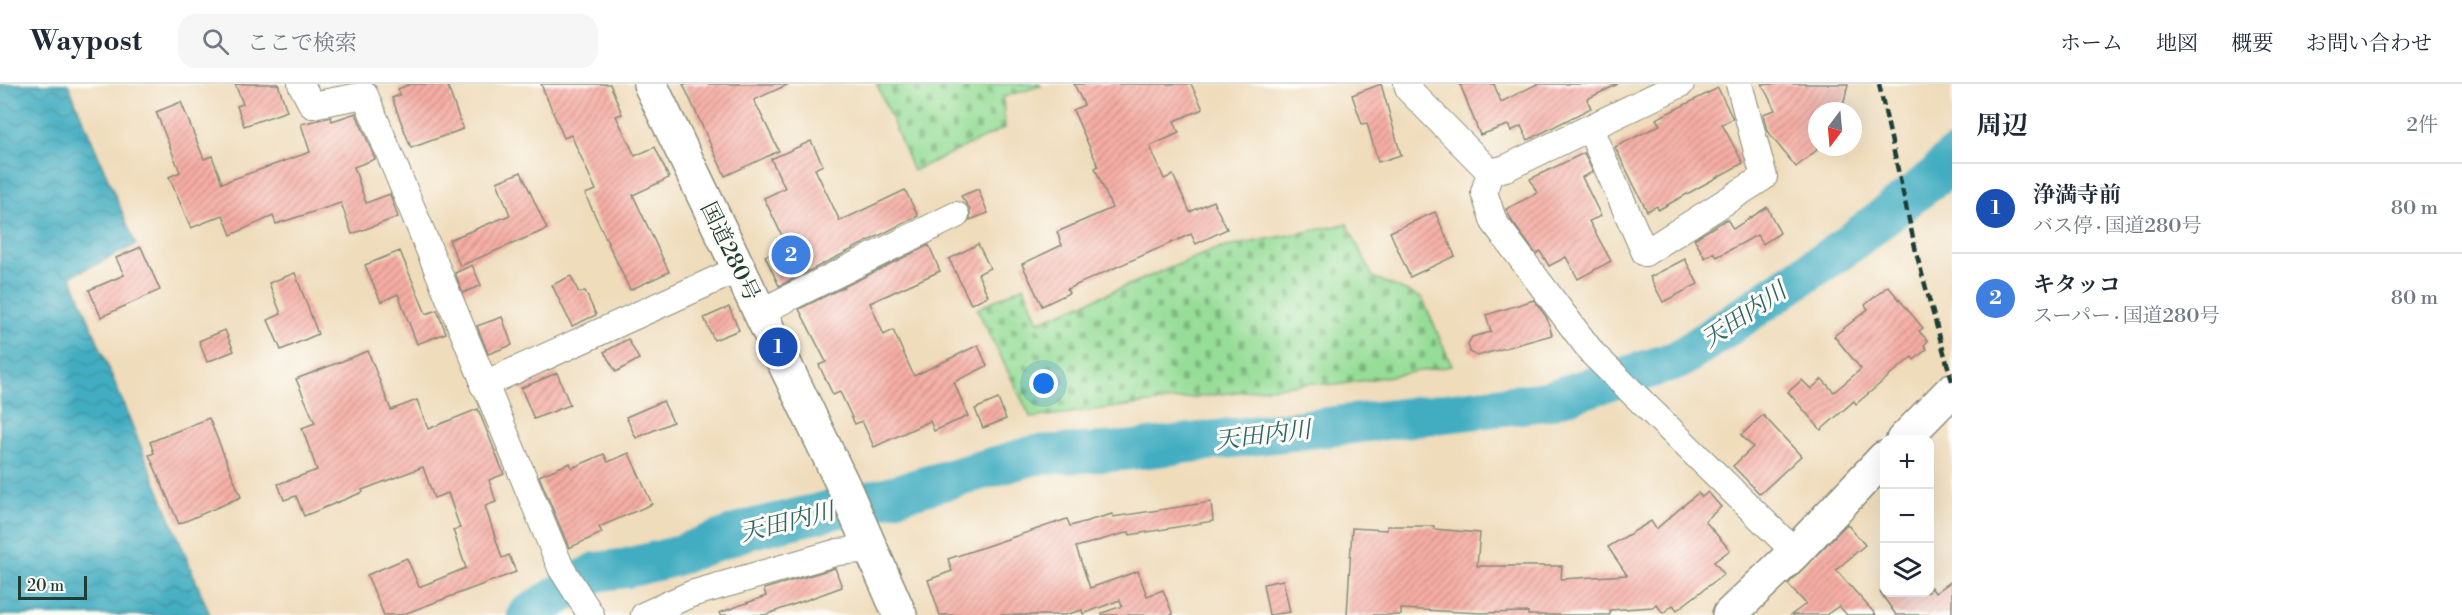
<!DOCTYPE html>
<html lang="ja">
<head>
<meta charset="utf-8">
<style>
  :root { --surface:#fff; --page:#f6f6f7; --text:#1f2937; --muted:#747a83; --line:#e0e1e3; --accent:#d1495b }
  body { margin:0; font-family:"Libre Bodoni","Noto Serif JP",serif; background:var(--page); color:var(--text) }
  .controls { position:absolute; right:18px; bottom:18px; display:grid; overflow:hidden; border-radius:12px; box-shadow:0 6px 24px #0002 }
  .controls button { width:54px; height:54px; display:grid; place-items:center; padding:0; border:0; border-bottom:2px solid var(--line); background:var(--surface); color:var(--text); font:30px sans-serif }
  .compass { position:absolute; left:1808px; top:18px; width:54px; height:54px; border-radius:50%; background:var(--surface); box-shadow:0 6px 24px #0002; rotate:196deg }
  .scale { position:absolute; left:18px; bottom:15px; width:69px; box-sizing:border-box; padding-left:6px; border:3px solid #1f3d34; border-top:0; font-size:16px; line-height:21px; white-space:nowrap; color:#1f3d34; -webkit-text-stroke:4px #fdfcf7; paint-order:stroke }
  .you { position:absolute; left:1044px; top:300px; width:21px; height:21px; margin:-15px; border:4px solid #fff; border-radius:50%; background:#1a73e8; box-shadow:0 0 0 9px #1a73e833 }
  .badge { display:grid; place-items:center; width:39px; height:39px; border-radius:50%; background:var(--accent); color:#fff; font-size:20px; font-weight:700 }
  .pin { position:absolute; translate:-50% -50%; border:3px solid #fff; box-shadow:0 2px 6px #0006 }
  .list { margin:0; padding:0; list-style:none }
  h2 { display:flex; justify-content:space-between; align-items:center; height:78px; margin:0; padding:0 24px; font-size:26px }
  h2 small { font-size:20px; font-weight:400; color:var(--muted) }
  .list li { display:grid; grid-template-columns:39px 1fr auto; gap:18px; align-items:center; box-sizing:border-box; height:90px; padding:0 24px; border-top:2px solid var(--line) }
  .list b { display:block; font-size:22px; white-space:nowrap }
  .list p { margin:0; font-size:20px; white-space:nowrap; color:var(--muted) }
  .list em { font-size:20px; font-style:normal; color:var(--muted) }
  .icon { flex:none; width:33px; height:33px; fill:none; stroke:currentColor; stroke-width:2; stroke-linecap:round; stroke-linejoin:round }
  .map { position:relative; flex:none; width:1952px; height:531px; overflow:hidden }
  header { display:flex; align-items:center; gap:36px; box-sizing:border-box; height:84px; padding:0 30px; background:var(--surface); border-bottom:2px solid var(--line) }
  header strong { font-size:28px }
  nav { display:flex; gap:33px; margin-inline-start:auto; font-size:21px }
  .search { width:420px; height:54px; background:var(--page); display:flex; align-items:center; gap:15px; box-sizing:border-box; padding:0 21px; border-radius:18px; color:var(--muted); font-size:22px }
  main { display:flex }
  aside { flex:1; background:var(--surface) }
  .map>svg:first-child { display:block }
</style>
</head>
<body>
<header>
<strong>Waypost</strong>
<div class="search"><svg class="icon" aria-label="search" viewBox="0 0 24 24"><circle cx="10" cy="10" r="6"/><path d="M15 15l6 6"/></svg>ここで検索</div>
<nav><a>ホーム</a><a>地図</a><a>概要</a><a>お問い合わせ</a></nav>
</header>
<main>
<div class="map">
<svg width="1952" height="531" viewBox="0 0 1952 531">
  <defs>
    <pattern id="cemetery-stones" width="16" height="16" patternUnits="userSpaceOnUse" patternTransform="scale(1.5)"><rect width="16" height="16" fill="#96dd97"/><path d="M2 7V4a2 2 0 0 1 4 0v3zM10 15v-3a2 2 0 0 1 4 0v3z" fill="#7ab47c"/></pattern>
    <pattern id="water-waves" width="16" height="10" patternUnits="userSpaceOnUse" patternTransform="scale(1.5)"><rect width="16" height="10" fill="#42adc1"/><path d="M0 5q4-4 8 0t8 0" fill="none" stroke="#378e9e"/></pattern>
    <pattern id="building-hatch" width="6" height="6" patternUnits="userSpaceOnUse" patternTransform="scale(1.5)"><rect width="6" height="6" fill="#f6ada4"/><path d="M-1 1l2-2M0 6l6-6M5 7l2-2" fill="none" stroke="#c78e86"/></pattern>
  </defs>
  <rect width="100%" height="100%" fill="#fdfcf7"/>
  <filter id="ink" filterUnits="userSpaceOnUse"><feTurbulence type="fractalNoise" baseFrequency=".0167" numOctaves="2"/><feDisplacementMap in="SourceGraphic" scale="12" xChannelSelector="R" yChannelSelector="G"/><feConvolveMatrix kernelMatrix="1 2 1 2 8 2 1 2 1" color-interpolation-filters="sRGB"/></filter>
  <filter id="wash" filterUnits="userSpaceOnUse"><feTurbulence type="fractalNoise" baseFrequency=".008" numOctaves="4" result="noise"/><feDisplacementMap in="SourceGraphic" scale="24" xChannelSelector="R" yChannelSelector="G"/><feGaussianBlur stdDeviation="1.35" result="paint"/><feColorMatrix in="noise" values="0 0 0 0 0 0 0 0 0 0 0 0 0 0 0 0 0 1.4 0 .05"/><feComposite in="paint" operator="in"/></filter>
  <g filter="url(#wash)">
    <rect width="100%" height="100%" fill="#efdcbb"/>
    <g fill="url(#cemetery-stones)" stroke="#5a8d66" stroke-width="1.5">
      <polygon points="877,0 1039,0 1041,2 1003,13 1005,44 913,87"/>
      <polygon points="1347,140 1373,193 1422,214 1452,282 1336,301 1309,299 1031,334 977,225 1024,202 1038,238 1216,165"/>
    </g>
    <polygon fill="url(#water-waves)" stroke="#30757a" stroke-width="1.5" points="0,0 68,0 136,161 71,192 210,531 0,531"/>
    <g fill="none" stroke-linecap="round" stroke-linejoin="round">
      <polyline stroke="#42adc1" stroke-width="40" points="527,531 596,488 627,484 673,473 747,446 890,412 1035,371 1124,367 1546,317 1678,276 1845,163 1934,94 1952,74"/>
    </g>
    <g id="blocks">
      <g fill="url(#building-hatch)">
        <polygon points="235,0 278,0 287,27 244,42 237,22 243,20"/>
        <polygon points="410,0 447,0 463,45 411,64 392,14 400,11 398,5"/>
        <polygon points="541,0 610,0 622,30 616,32 635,72 655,63 669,94 633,111 669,188 630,206 585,110 596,106 571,51 564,54"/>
        <polygon points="683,0 789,0 754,16 779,67 725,92"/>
        <polygon points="1074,0 1191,0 1203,25 1174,37 1179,49 1150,62 1164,95 1173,91 1190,128 1213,117 1227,145 1196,160 1191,150 1067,205 1069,209 1042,222 1022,180 1062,161 1057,148 1112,124 1095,84 1098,82 1073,26 1084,21"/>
        <polygon points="1381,0 1401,71 1378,78 1367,39 1362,40 1352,11"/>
        <polygon points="1460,0 1494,0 1501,18 1537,0 1618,0 1587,15 1591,24 1528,56 1521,42 1511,47 1508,41 1480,51"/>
        <polygon points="1762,0 1848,0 1842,27 1817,27 1817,66 1796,83 1767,47 1763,30 1775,26"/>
        <polygon points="1718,4 1733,35 1722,40 1743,79 1658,126 1657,122 1647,127 1615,63 1660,41 1656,35"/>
        <polygon points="181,18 204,75 212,72 222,99 310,68 301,40 331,33 332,37 356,29 375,75 354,83 366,119 390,110 398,133 352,150 341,119 276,140 273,132 231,151 223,131 191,144 169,93 180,88 156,28"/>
        <polygon points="811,57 823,81 815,85 840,137 905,106 918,132 779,202 765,172 787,162 764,114 785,104 771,75"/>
        <polygon points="1584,69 1593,88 1582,93 1601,132 1589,137 1611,177 1578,195 1566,173 1549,182 1540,167 1536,170 1513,139 1506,125 1537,109 1530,95"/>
        <polygon points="521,88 547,145 460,182 449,156 510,131 497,98"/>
        <polygon points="978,105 988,129 970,136 970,125 961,112"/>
        <polygon points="1767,123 1780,149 1763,160 1757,151 1717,173 1714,168 1705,174 1694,155 1727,135 1733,145"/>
        <polygon points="1435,128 1455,172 1410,193 1390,148"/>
        <polygon points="978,160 990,184 978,190 988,212 971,220 949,175"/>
        <polygon points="929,161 940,187 870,219 884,251 893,246 914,292 978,261 987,282 954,298 968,332 934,347 930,337 874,363 862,337 855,340 840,308 833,311 819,281 826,278 799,225"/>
        <polygon points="141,163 160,206 101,233 89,206 124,191 116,174"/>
        <polygon points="400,167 426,230 437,226 446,249 417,260 398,210 381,218 365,181"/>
        <polygon points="1685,175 1698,200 1663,218 1650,193"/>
        <polygon points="472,181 481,201 463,209 455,189"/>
        <polygon points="295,189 318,250 281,266 268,236 281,230 269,199"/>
        <polygon points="571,192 579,209 585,207 596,231 572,242 552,201"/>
        <polygon points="1888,202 1923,244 1919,247 1928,257 1924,261 1927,265 1914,276 1912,273 1856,320 1854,317 1821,346 1788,308 1802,296 1811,305 1822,295 1834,308 1861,285 1834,252 1868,225 1865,221"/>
        <polygon points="1534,216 1547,234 1552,251 1477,272 1470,268 1468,260 1472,253 1491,248 1486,231"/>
        <polygon points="729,223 739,246 714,256 704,234"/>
        <polygon points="502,233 512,261 488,270 477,242"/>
        <polygon points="225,246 234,267 207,278 199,257"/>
        <polygon points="628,255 639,275 616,288 604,268"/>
        <polygon points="368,267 391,326 417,316 428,345 478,325 504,390 489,396 496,418 485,422 502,474 509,471 516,488 401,531 384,531 367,491 407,474 419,503 466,484 453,446 460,444 448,409 434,414 423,383 362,406 363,408 304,432 296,412 284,416 278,400 317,386 302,344 315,339 296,295"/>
        <polygon points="557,289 570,321 534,335 521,304"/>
        <polygon points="998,315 1006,335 983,344 975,325"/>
        <polygon points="663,317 673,338 636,354 626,333"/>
        <polygon points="1763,331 1801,372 1760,410 1733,382 1753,363 1741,351"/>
        <polygon points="209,334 241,413 179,440 149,371 154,369 150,358"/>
        <polygon points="629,369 652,420 599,443 602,449 569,464 539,392 570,379 572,384 604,370 608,378"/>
        <polygon points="1708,408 1721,423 1705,437 1730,466 1714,478 1724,490 1677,526 1673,521 1663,529 1656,520 1653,523 1610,526 1610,531 1528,531 1528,528 1481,529 1401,525 1401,531 1347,531 1352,444 1387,446 1387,442 1434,442 1434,445 1480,449 1477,482 1562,482 1561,495 1627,491 1608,463 1651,437 1656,445 1698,409 1702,413"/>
        <polygon points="1211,418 1213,437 1130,451 1129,448 1076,463 1090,504 1138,487 1147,512 1163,506 1173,531 1102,531 1102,529 1122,522 1120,516 1083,530 1082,526 1065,531 940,531 928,496 952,487 948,475 1067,435 1070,442 1112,430 1113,433"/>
        <polygon points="1847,440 1865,461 1836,486 1876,531 1847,531 1839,522 1826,531 1791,531 1806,520 1788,500"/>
        <polygon points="835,484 842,503 765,531 720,531 719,529 766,512 764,505"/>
        <polygon points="1283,496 1290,528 1269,531 1263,500"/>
        <polygon points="1952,497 1952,531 1896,531 1880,508 1929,508 1931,503 1935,509"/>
      </g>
    </g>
  </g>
  <g filter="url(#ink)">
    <use href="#blocks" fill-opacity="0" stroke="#878c78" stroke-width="1.5"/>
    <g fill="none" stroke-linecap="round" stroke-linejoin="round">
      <defs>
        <g id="street">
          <polyline points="301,0 312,21 365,11 561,484 591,531"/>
          <polyline points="1407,0 1409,6 1490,88 1506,84 1681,0"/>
          <polyline points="1590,45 1645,169 1764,93 1739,0"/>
          <polyline points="1490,88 1484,108 1494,138 1593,270 1795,468"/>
          <polyline points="760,228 956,131"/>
          <polyline points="483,301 739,185"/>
          <polyline points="644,531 691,510 838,468 872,465"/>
        </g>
        <g id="secondary">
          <polyline points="1903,356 1952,306"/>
          <polyline points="1729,531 1795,468 1884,374"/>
        </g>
        <polyline id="highway" points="650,0 843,401 900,531"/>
      </defs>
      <use href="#street" stroke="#878c78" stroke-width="28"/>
      <use href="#secondary" stroke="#878c78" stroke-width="36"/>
      <use href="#highway" stroke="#878c78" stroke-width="36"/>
      <use href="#street" stroke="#fff" stroke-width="26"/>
      <use href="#secondary" stroke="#fff" stroke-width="33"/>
      <use href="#highway" stroke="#fff" stroke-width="33"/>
      <polyline stroke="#1f3d34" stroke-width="4.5" stroke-dasharray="9 4.5" stroke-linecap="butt" points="1879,0 1917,172 1952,297"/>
    </g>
  </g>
  <g text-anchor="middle" stroke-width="6" stroke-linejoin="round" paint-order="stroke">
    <g font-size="22" fill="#1f3d34" stroke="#fdfcf7">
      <text transform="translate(731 167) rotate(64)" y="8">国道280号</text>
    </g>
    <g font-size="24" font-style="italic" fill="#2b6465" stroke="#fdfcf7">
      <text transform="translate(1744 231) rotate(-34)" y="8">天田内川</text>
      <text transform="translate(1263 351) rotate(-7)" y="8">天田内川</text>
      <text transform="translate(787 438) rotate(-14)" y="8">天田内川</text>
    </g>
  </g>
</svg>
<div class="controls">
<button>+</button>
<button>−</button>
<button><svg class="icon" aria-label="layers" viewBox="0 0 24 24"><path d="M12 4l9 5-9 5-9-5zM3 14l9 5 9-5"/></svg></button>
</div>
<svg class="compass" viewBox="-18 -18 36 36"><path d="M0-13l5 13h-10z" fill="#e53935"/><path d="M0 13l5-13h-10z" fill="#747a83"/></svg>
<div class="scale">20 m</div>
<div class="you"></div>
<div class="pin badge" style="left:778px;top:263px;background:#1a4fb4">1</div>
<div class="pin badge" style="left:791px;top:171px;background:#3f7fe0">2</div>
</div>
<aside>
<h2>周辺<small>2件</small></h2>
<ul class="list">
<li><span class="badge" style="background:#1a4fb4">1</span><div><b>浄満寺前</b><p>バス停 · 国道280号</p></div><em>80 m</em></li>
<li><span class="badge" style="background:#3f7fe0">2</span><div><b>キタッコ</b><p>スーパー · 国道280号</p></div><em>80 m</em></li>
</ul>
</aside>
</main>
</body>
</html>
